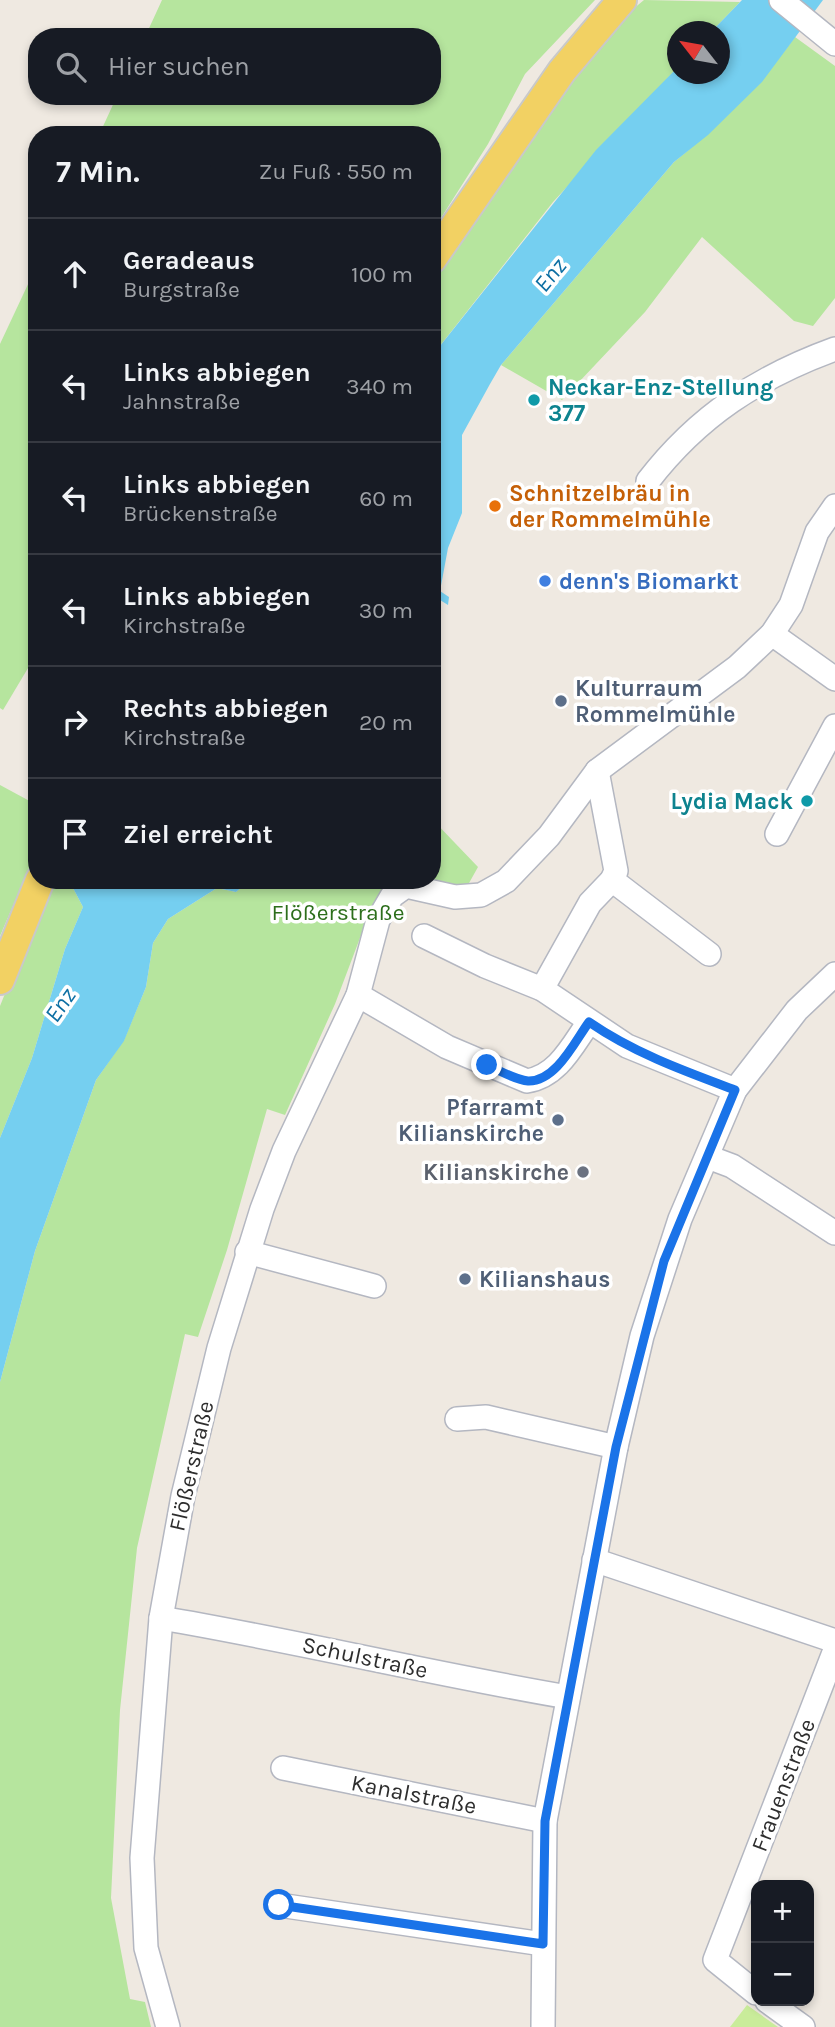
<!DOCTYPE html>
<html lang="de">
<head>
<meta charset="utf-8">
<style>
  :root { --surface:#171b24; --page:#242831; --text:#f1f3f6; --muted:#9ea1a6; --line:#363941 }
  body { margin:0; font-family:Karla,sans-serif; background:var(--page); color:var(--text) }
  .controls { position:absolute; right:21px; bottom:21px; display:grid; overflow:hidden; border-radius:14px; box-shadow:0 4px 10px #0003 }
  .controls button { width:63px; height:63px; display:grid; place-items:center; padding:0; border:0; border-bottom:2px solid var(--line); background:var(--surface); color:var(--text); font:35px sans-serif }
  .compass { position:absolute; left:667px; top:21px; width:63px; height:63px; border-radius:50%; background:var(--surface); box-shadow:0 4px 10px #0003; rotate:301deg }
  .stop { position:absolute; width:21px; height:21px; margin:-16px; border:5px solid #1a73e8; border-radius:50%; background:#fff }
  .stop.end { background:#1a73e8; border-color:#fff; box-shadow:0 2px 7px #0008 }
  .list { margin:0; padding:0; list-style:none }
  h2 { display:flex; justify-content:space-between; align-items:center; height:91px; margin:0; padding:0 28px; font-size:30px }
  h2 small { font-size:23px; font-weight:400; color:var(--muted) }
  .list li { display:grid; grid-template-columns:46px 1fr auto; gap:21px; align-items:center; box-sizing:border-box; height:112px; padding:0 28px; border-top:2px solid var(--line) }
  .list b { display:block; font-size:26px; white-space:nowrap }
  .list p { margin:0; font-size:23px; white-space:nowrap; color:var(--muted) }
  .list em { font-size:23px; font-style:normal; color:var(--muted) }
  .icon { flex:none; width:38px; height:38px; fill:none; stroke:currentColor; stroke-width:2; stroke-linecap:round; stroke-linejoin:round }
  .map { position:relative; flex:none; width:835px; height:2027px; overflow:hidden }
  .search { position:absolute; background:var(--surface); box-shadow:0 4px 10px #0003; left:28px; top:28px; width:413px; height:77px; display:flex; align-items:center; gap:18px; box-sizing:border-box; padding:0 24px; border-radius:28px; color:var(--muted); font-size:26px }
  .panel { position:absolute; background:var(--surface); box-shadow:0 4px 10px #0003; left:28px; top:126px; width:413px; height:763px; border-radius:28px }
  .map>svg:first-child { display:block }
</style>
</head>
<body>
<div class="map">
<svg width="835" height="2027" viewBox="0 0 835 2027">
  <rect width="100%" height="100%" fill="#efe9e1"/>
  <g fill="#b6e59e">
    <polygon points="162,0 595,0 525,74 488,144 432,232 432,135 99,135 117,96 432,96 432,37 145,37"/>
    <polygon points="644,0 740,2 712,31 678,32 677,68 553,202 432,356 432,271 522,141 615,24"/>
    <path d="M795,37l40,29v232l-22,28 -19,-5 -92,-84 -57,75 -83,88 -61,-35 173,-203c46,-37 86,-77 121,-125z"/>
    <polygon points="37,265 37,653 3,710 0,708 0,344"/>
    <polygon points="432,509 440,520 432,581"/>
    <polygon points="0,785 37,805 37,850 0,936"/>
    <polygon points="432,819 478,867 464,892 403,891 388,881 363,930 335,1004 285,1115 267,1109 227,1250 198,1337 185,1334 137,1548 120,1710 111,1898 130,1999 145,2002 151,2027 0,2027 0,1382 35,1251 96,1080 124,1040 146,987 153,943 168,919 217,888 236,892 250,880 432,880"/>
    <polygon points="51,880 76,880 73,888 83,907 65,949 32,1058 0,1138 0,1006"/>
  </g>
  <polygon fill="#c9ec9a" points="747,2005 778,2027 730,2027"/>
  <g fill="#75cff0">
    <polygon points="742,0 823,0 762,82 708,135 674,162 501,365 490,384 462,435 462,513 448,548 440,591 449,597 448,605 432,595 440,520 432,509 432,356 596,150 677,68 678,74 720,74 720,32 712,31"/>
    <polygon points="76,880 250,880 236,892 217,888 168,919 153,943 146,987 124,1041 96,1080 35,1251 0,1382 0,1138 32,1058 65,949 83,907 73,888"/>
  </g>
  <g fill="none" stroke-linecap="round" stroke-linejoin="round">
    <defs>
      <g id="minor">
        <polyline points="781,0 835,44"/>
        <path d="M648,481c50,-65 110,-104 187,-132"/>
        <polyline points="772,634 835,679"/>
        <polyline points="777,834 835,726"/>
        <polyline points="612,880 709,954"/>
        <polyline points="424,936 485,966 542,989 627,1046 735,1090"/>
        <polyline points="542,989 590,903 612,880 616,871 597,771"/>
        <path d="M358,995l89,52 80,34c31,-5 45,-35 62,-59"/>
        <polyline points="708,1157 732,1166 835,1233"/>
        <polyline points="247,1252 374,1286"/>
        <polyline points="457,1419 486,1417 616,1447"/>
        <polyline points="594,1560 835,1641"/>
        <path d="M161,1618c136,23 271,56 407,79"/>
        <polyline points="283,1768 545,1821"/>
        <polyline points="279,1905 543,1944"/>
        <polyline points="756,1993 715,1960 835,1650"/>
        <polyline points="767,2001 803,2027"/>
        <polyline points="168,2027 146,1948 142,1858 161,1618 183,1496 219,1348 262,1209 284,1151 358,995 378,920 392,896 406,886 455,897 481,895 506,881 549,836 597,771 737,667 772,634 791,605 817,532 835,506"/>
        <polyline points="543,2027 545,1821 616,1447 642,1336 680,1219 735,1090 797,1010 835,974"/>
      </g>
      <g id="major">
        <polyline points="432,259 562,71 622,0"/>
        <polyline points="0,980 40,880"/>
      </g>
    </defs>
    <use href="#minor" stroke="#b4b7c1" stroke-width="26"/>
    <use href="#major" stroke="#c9c9c9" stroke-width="32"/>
    <use href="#minor" stroke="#fff" stroke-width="23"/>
    <use href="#major" stroke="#f2d163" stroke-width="28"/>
  </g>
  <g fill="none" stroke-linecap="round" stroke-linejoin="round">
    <path stroke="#1a73e8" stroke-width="9" d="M279,1905l264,39 2,-123 71,-374 48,-186 71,-171c-51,-19 -101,-37 -146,-68 -14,19 -33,60 -61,59 -13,-1 -29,-11 -41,-16"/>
  </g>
  <g fill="#0f9aa8" stroke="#fff" stroke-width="2.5">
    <circle cx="534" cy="400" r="7"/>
    <circle cx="807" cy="801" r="7"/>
  </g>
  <circle fill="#e8710a" stroke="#fff" stroke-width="2.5" cx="495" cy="506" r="7"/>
  <circle fill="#3f7fe0" stroke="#fff" stroke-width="2.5" cx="545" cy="581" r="7"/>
  <g fill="#5c6f8a" stroke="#fff" stroke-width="2.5">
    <circle cx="561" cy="701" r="7"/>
    <circle cx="558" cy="1120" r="7"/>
    <circle cx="465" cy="1279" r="7"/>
  </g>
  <circle fill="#6b7280" stroke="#fff" stroke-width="2.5" cx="583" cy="1172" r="7"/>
  <g text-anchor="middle" stroke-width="7" stroke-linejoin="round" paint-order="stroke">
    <g font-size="23" font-weight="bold" fill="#0d838f" stroke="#fff" text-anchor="start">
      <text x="548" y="395">Neckar-Enz-Stellung<tspan x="548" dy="26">377</tspan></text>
      <text x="793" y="809" text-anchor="end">Lydia Mack</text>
    </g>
    <g font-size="23" font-weight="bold" fill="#c56008" stroke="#fff" text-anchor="start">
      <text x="509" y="501">Schnitzelbräu in<tspan x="509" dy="26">der Rommelmühle</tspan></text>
    </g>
    <g font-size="23" font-weight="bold" fill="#366cbe" stroke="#fff" text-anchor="start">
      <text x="559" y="589">denn's Biomarkt</text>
    </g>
    <g font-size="23" font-weight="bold" fill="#4e5e75" stroke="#fff" text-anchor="start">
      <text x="575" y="696">Kulturraum<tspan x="575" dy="26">Rommelmühle</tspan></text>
      <text x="544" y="1115" text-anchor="end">Pfarramt<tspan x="544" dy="26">Kilianskirche</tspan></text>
      <text x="479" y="1287">Kilianshaus</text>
    </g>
    <g font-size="23" fill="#2c6e1b" stroke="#fff">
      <text x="338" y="920">Flößerstraße</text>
    </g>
    <g font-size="23" font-weight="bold" fill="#5b616d" stroke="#fff" text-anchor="end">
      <text x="569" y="1180">Kilianskirche</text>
    </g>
    <g font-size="23" fill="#2e2e2e" stroke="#fff">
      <text transform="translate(191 1466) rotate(-77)" y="8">Flößerstraße</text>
      <text transform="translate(365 1657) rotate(12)" y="8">Schulstraße</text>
      <text transform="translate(783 1785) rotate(-69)" y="8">Frauenstraße</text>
      <text transform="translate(414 1794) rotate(11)" y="8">Kanalstraße</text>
    </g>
    <g font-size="24" font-style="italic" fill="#0d6fa3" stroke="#fff">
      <text transform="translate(550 275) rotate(-51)" y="8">Enz</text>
      <text transform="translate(60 1005) rotate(-55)" y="8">Enz</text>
    </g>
  </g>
</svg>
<div class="controls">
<button>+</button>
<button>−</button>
</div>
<svg class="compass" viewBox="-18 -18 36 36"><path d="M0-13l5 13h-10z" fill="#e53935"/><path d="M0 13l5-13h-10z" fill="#9ea1a6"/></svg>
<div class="stop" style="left:279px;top:1905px"></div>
<div class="stop end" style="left:487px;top:1065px"></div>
<div class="search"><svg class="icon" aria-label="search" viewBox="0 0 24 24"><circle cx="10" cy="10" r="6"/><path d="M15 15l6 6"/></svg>Hier suchen</div>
<section class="panel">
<h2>7 Min.<small>Zu Fuß · 550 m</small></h2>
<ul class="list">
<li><svg class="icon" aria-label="ahead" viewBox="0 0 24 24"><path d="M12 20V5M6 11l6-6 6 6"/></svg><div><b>Geradeaus</b><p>Burgstraße</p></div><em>100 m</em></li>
<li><svg class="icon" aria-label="left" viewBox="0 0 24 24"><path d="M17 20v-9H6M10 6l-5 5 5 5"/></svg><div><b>Links abbiegen</b><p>Jahnstraße</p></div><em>340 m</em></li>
<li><svg class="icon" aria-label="left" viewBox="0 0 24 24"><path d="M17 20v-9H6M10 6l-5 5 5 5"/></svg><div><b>Links abbiegen</b><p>Brückenstraße</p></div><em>60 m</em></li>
<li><svg class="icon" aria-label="left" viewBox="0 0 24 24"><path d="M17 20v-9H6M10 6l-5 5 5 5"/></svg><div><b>Links abbiegen</b><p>Kirchstraße</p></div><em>30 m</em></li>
<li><svg class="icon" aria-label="right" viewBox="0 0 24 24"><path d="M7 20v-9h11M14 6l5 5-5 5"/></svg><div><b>Rechts abbiegen</b><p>Kirchstraße</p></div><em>20 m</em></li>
<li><svg class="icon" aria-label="arrive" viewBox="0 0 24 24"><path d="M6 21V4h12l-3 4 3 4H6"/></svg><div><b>Ziel erreicht</b></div></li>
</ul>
</section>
</div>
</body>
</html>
